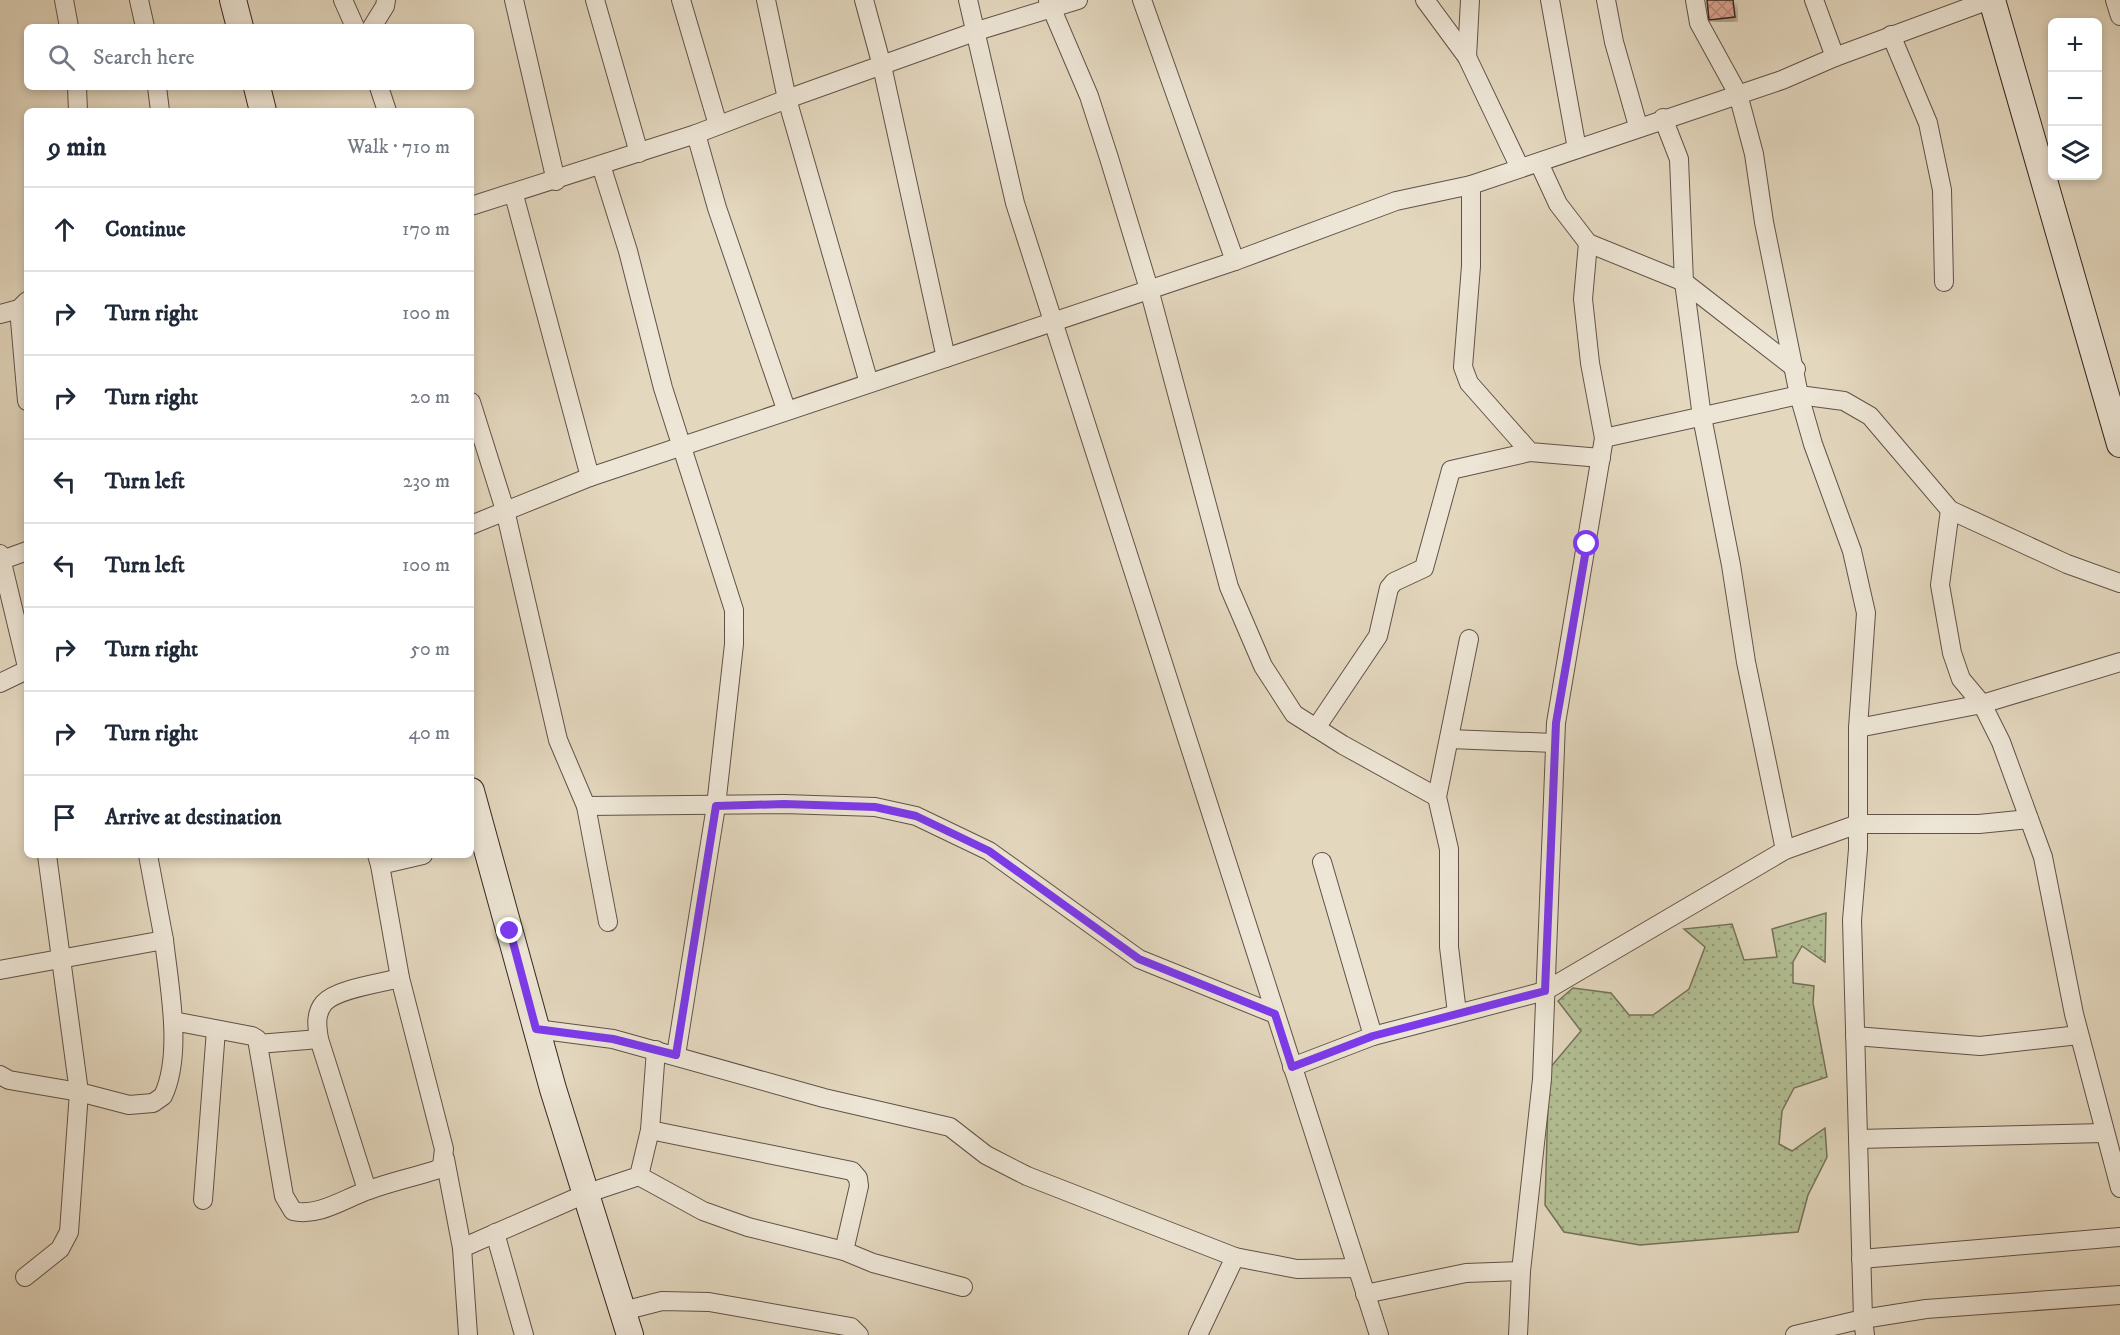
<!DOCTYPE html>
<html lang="en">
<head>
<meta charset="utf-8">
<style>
  :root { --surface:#fff; --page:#f2f2f3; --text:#1f2937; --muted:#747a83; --line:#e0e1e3 }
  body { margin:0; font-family:"IM FELL DW Pica",serif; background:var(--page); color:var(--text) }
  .controls { position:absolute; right:18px; top:18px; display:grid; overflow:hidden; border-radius:9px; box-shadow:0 3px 9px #0003 }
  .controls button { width:54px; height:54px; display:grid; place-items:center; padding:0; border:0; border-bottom:2px solid var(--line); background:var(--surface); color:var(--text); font:30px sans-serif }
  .stop { position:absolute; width:18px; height:18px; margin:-14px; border:4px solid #7c3aed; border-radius:50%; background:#fff }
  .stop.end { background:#7c3aed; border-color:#fff; box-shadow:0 2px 6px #0008 }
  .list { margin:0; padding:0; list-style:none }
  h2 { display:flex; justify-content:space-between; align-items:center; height:78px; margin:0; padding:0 24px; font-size:26px }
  h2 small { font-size:20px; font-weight:400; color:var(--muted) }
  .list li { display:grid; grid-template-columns:39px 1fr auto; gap:18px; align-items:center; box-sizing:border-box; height:84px; padding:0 24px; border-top:2px solid var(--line) }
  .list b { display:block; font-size:22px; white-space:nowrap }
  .list em { font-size:20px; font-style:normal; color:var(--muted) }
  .icon { flex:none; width:33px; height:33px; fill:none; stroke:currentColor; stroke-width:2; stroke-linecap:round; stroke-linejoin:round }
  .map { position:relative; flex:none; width:2120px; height:1335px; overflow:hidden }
  .search { position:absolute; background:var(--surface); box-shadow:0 3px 9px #0003; left:24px; top:24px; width:450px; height:66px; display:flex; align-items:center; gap:15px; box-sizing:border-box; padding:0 21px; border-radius:9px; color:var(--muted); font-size:22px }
  .panel { position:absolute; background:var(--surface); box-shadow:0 3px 9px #0003; left:24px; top:108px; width:450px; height:750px; border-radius:9px }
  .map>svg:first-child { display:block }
</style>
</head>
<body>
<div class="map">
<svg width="2120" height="1335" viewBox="0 0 2120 1335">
  <defs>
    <pattern id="grass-dots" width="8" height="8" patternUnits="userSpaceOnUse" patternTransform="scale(1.5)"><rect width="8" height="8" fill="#b2be93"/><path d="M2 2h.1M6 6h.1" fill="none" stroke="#929a77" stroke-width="1.8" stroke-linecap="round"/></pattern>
    <pattern id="building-cross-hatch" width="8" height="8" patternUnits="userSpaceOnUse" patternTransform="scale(1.5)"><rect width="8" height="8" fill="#dea794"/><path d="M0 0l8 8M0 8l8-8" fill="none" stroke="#b58878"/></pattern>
    <filter id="shadow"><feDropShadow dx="3.5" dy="6" stdDeviation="3" flood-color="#0004"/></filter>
  </defs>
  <rect width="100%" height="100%" fill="#e3d7be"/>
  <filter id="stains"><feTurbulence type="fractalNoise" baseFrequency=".00333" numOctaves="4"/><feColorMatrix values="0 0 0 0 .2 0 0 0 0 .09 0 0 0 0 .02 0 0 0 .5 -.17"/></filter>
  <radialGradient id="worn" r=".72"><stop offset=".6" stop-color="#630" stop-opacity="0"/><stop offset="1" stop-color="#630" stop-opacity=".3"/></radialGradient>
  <polygon fill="url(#grass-dots)" stroke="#747259" stroke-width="1.5" points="1826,913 1825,962 1802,946 1793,962 1793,983 1814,986 1813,1003 1827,1077 1794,1088 1782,1111 1779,1144 1792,1151 1825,1128 1827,1157 1808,1195 1798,1232 1640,1245 1564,1232 1545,1205 1549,1069 1581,1031 1558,1001 1573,988 1611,993 1629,1015 1653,1015 1689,989 1705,947 1684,929 1732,924 1744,960 1777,957 1772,929"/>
  <polygon fill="url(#building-cross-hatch)" stroke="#36251f" stroke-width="1.5" filter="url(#shadow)" points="1707,0 1733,0 1735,17 1709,20"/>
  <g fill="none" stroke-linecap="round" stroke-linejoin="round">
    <defs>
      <g id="street">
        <polyline points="64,0 69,27"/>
        <polyline points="139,0 145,27"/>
        <polyline points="343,0 355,27"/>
        <polyline points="514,0 556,181"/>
        <polyline points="595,0 639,153"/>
        <polyline points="681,0 718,125"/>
        <polyline points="864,0 882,66 946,358"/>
        <polyline points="968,0 1015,203 1379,1335"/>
        <polyline points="1048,0 1089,96 1109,158 1149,289 1229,587 1263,666 1294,714 1343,745 1437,797"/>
        <polyline points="1142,0 1235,261"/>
        <polyline points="1425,0 1467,57 1520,168"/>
        <polyline points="1550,0 1577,149"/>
        <polyline points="1606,0 1614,42 1638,126"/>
        <polyline points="1695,0 1699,23 1738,94 1754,154 1764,222 1799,395 1813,444 1852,551 1866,613 1858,728 1858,849 1852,920 1863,1319 1795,1335"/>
        <polyline points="1814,0 1835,57"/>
        <polyline points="2115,0 2120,16"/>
        <polyline points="372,27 385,6 386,0"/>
        <polyline points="1891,35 1928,123 1942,190 1944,282"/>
        <polyline points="1467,57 1470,0"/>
        <polyline points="77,87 78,111"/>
        <polyline points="157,87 160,111"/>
        <polyline points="379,87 387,111"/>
        <polyline points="1663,118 1679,159 1684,282 1702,417 1731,565 1746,662 1785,850"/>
        <polyline points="696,134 717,208 786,409"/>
        <polyline points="1539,163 1558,204 1588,243 1684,282 1796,369"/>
        <polyline points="601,165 628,251 663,388 734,610 734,644 716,806 676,1055"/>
        <polyline points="1471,185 1471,266 1463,367 1469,383 1530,452 1601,458"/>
        <polyline points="514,195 590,477"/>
        <polyline points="471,206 696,134 787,99 766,0"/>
        <polyline points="19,309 27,401"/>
        <polyline points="0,314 19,309 27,301"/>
        <polyline points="869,383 787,99 977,31 1078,0"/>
        <polyline points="471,402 505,510 558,740 586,806 608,922"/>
        <polyline points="1604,438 1799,395 1844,401 1870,416 1950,510 2067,564 2120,583"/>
        <polyline points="1950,510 1940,585 1952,653 1961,679 1982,704 2001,742 2043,857 2074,1014 2120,1188"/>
        <polyline points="471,525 590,477 1235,261 1396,201 1471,185 1782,80 1835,57 1989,0"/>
        <polyline points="0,554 27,667"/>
        <polyline points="2,560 27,551"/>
        <polyline points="0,683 27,670"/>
        <polyline points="1316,728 1378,636 1389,588 1394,582 1424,568 1451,470 1530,452"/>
        <polyline points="1858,728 1982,704 2120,662"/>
        <polyline points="1449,739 1554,743"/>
        <polyline points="586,806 784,804 875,807 916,816 989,851 1139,959 1275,1014"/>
        <polyline points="377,855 380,865 423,855"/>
        <polyline points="1322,862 1373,1036"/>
        <polyline points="0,970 164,940 148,855"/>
        <polyline points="1457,1013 1449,947 1449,849 1437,797 1469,639"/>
        <path d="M173,1021l79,15 5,3 27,157 9,15c26,6 52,-13 76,-21 22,-8 45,-13 67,-20l6,-4 2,-17 -44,-171 -20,-113"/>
        <polyline points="536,1029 613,1039 824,1098 950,1127 986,1155 1027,1176 1235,1257 1297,1269 1356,1268"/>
        <polyline points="1855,1036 1980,1046 2079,1035"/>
        <polyline points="258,1044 319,1039"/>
        <polyline points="1292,1067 1373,1036 1545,991 1785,850 1858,824 1979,824 2029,819"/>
        <path d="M0,1075l9,5 70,12 50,13 24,-2 10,-7c20,-42 6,-111 1,-156"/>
        <polyline points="650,1130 852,1171 858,1178 859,1186 844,1251"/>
        <polyline points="1858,1139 2104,1133"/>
        <polyline points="445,1159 462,1248 468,1335"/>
        <polyline points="639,1176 703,1211 748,1227 844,1251 873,1263 963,1287"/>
        <path d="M367,1190l-48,-151c-2,-12 -4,-26 5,-36 12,-14 57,-20 76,-25"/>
        <polyline points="203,1200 216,1030"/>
        <polyline points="495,1233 524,1335"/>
        <polyline points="462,1248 585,1194 639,1176 650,1130 656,1050"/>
        <polyline points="1861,1259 2120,1237"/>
        <polyline points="25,1277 60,1249 69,1232 79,1092 47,855"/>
        <polyline points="1365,1294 1466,1273 1521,1271"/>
        <polyline points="623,1311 662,1301 709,1302 851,1327 859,1335"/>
        <polyline points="1198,1335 1235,1257"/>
        <polyline points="1518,1335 1521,1271 1542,1079 1556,723 1604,438 1590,363 1583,299 1588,243"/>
        <polyline points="1865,1335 1863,1319 1926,1309 2120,1295"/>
      </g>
      <g id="secondary">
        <polyline points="233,0 240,27"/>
        <polyline points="1992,0 2120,444"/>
        <polyline points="257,87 263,111"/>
        <polyline points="471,791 553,1089 630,1335"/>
      </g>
    </defs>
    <use href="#street" stroke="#615247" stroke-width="20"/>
    <use href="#secondary" stroke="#36251f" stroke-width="28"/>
    <use href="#street" stroke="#ede5d5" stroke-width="18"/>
    <use href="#secondary" stroke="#ede5d5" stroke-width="26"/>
  </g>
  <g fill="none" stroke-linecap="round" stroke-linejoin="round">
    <polyline stroke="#7c3aed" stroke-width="8" points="510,931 536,1029 613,1039 676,1055 716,806 784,804 875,807 916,816 989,851 1139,959 1275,1014 1292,1067 1373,1036 1545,991 1556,723 1587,544"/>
  </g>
  <rect width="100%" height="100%" filter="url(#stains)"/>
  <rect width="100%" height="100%" fill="url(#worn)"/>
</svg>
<div class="controls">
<button>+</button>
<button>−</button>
<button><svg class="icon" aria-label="layers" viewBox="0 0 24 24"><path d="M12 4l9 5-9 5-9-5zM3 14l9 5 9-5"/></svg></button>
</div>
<div class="stop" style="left:1587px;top:544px"></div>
<div class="stop end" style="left:510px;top:931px"></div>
<div class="search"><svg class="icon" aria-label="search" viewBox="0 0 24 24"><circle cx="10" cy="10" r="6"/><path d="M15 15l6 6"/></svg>Search here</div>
<section class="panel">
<h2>9 min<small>Walk · 710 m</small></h2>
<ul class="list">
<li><svg class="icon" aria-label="ahead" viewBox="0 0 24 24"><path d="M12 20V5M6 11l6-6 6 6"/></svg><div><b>Continue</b></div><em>170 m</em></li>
<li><svg class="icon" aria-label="right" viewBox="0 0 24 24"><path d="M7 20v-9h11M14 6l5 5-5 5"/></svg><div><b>Turn right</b></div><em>100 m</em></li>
<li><svg class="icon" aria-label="right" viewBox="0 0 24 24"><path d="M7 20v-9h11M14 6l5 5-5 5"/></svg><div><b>Turn right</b></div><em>20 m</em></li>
<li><svg class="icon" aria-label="left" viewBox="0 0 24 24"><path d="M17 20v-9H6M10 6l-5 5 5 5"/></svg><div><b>Turn left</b></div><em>230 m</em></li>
<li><svg class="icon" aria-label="left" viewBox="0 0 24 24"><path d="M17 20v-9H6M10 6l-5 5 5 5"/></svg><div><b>Turn left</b></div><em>100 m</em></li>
<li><svg class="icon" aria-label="right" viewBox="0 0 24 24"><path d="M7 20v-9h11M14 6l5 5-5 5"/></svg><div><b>Turn right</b></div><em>50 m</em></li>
<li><svg class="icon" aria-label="right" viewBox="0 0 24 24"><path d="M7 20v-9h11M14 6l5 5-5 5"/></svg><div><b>Turn right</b></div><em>40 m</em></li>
<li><svg class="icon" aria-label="arrive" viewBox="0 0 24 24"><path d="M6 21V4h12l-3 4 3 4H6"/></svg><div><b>Arrive at destination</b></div></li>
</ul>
</section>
</div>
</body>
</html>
